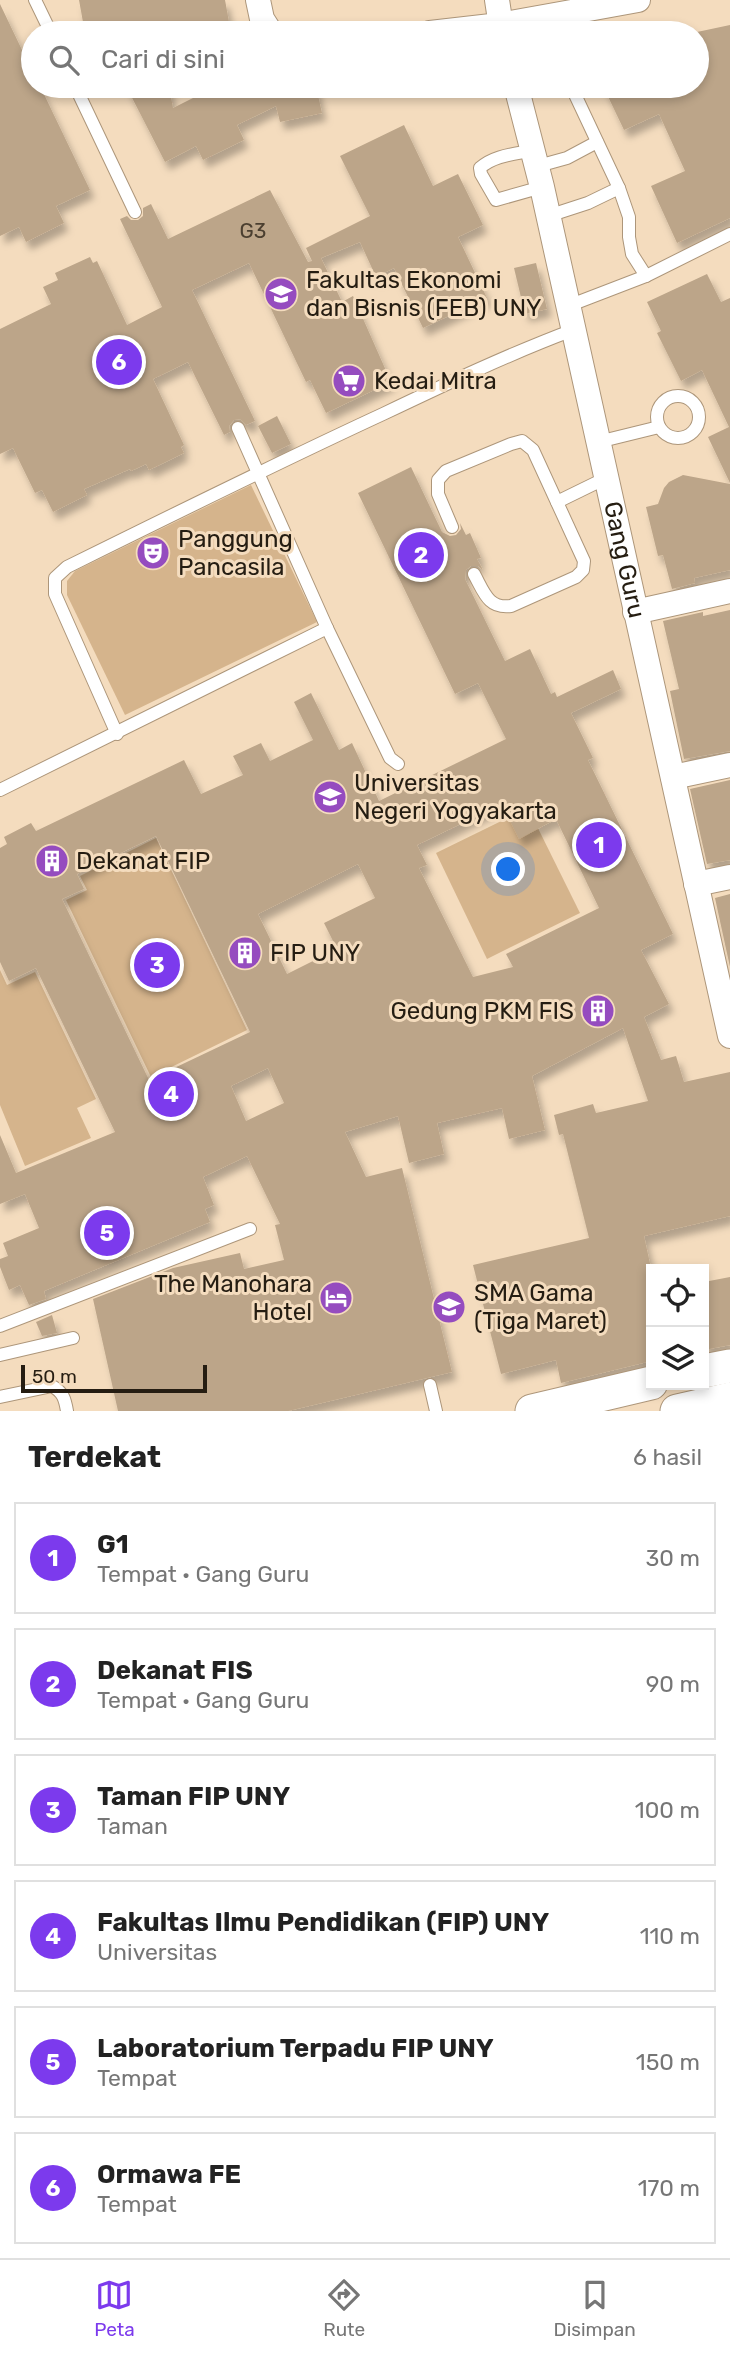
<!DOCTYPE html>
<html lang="id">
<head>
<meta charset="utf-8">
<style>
  :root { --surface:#fff; --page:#f6f6f6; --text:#222; --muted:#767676; --line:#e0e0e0; --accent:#7c3aed }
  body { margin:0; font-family:Rubik,sans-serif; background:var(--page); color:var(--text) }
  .controls { position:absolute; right:21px; bottom:21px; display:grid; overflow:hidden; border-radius:0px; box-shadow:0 4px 10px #0003 }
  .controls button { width:63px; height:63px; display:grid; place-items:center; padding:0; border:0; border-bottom:2px solid var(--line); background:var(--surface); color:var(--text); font:35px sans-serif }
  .scale { position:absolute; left:21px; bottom:18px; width:186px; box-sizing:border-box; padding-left:7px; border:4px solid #251d12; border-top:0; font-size:19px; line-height:24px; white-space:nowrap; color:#251d12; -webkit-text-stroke:5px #f4dcbe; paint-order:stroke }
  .you { position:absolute; left:509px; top:870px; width:24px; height:24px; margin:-18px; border:5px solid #fff; border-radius:50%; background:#1a73e8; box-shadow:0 0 0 10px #1a73e833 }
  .badge { display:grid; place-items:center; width:46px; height:46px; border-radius:50%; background:var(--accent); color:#fff; font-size:23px; font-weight:700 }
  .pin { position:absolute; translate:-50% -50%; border:4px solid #fff; box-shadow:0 2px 7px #0006 }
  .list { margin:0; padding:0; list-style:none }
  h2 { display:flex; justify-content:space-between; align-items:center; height:91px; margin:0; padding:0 28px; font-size:30px }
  h2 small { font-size:23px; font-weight:400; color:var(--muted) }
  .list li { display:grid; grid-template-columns:46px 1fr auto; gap:21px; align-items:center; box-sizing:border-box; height:112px; margin:0 14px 14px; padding:0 14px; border:2px solid var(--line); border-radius:0px }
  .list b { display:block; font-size:26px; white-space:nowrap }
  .list p { margin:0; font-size:23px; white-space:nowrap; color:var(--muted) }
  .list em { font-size:23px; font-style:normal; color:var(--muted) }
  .icon { flex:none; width:38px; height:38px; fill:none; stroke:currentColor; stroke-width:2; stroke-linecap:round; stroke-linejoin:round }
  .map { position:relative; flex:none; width:730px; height:1411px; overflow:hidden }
  .search { position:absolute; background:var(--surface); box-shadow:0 4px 10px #0003; left:21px; right:21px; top:21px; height:77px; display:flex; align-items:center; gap:18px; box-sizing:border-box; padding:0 24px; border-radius:38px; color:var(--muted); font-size:26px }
  .sheet { height:847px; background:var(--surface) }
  nav { display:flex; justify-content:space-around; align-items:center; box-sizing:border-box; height:98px; border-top:2px solid var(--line); background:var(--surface); font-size:19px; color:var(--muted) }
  nav a { display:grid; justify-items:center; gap:4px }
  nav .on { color:var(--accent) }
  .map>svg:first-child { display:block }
</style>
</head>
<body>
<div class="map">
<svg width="730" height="1411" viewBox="0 0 730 1411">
  <defs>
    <filter id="shadow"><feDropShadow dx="4.5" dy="8" stdDeviation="3.5" flood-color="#0004"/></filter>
  </defs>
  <rect width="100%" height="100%" fill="#f4dcbe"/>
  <g fill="#d5b48c">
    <polygon points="251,485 317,622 125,715 67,595 67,581 75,571"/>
    <polygon points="528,808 580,913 487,959 436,853"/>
    <polygon points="156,838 247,1030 151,1077 66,900 87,890 80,876"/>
    <polygon points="0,970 7,985 35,972 96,1099 77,1108 91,1138 25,1166 0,1105"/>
  </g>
  <g fill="#bca589" fill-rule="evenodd" filter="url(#shadow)">
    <polygon points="79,0 225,0 231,33 85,33"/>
    <polygon points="0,4 33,73 33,86 40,86 90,190 56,206 64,223 26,242 19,227 0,236"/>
    <polygon points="730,25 730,218 677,243 651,186 685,171 659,114 624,130 603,86 697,86 697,32"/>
    <polygon points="126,86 169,86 173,108 217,86 316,86 322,113 280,122 276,106 237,125 244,140 203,160 196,146 165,162"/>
    <polygon points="404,125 433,186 458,174 483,225 458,237 487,298 423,328 394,268 376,277 360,242 321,258 342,302 353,296 391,382 326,413 310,380 306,382 249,263 192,290 255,421 246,425 240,419 234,420 229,426 230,432 224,435 188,362 153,379 184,445 181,447 184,453 149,470 146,464 131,471 130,469 84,489 87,495 53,512 42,490 35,493 13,448 0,454 0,329 51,304 43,287 58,280 55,273 90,257 93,263 97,261 127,325 162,307 120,219 127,216 131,220 138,220 143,216 143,208 151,204 168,239 270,190 308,262 312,261 306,248 370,216 340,156"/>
    <polygon points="536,263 547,309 525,314 514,268"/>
    <polygon points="707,274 721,302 730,298 730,483 708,437 729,427 702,370 681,381 657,333 661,331 647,302"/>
    <polygon points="277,416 291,444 272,453 258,426"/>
    <path d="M411,467l31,65 8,4 6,-1 5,-6 -1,-6 6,12 4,-2 11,25 -4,1 6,11 -5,-4h-7l-5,4 -1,9 40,82 25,-12 21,45 4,-2 2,5 56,-27 8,19 -50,24 22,45 -5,2 85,174 -32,16 28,54 -25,13 17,43 15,-4 8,26 46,-10v144l-86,20 7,32v93l-90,22 -5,-23 -55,14 -28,-109 116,-27 -26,-104 -4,1 -5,-20 39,-11 3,9 52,-12 -25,-73 -91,48 13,54 -36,9 -7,-31 -65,15 7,31 -35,9 -11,-47 -53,16 21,45 36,-9 50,204 -164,39h-170l-25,-112 80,-31 67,-15 4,16 40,-9 -9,-35 5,-1 -33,-68 -44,21 11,28 -9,4 5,13 -166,69 2,8 -17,6 -9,-20 -11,5 -9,-23v-8l8,-3 -5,-13 36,-15 -14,-34 -25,10v-69l16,38 99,-41 -79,-164 -27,13 -9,-19v-114l7,-4 -3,-7 27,-14 5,8 148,-71 17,34 42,-19 -10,-19 28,-13 9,18 43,-21 -19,-38 17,-9 28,57 13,-7 27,58 127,-62 -28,-56 -23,11 -97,-201zM502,804l17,35 37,-20 43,89 -93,46 7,13 -40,10 -54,-109 8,-3 -10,-20zM156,836l94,196 -101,48 -87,-181 22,-10 -7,-15zM358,864l17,34 -51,25 13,26 -50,25 -29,-60zM268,1068l16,35 -38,18 -15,-35z"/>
    <polygon points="683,475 730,484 730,570 694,578 695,583 672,589 663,555 658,556 646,507 658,504 664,488 669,482"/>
    <polygon points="730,610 730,751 684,759 670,691 679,689 663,621 703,612 703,616"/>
    <polygon points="730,780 730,860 707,864 690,789"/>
    <polygon points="730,894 730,967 715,898"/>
    <polygon points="730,1277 730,1345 704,1350 704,1282"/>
    <polygon points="52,1315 57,1333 42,1336 36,1322"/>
  </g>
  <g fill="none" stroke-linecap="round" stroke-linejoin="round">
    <defs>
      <g id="lane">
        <polyline points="35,0 51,33"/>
        <polyline points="75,86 135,212"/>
        <polyline points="571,86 619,188 629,217 629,237 632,254 646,276"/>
        <path d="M534,150c-18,4 -40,5 -54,18l1,6 15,26 46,-13"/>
        <polyline points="538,166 567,158 597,142"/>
        <polyline points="548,216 588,203 619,188"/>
        <polyline points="568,306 646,276 730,234"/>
        <circle cx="678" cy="417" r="21"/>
        <polyline points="238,428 327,628 390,758 398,764"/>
        <polyline points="598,442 659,427"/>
        <polyline points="557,502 606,478"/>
        <path d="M452,527l-14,-33v-14l8,-9 65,-27 11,-3 11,9 51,111 -1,9 -7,7 -65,29c-23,3 -27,-14 -37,-32"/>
        <path d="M117,734l-62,-140v-16l12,-11c105,-52 210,-104 316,-153 63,-30 126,-60 190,-84"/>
        <polyline points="0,790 327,628"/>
        <polyline points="0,1326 250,1229"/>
        <polyline points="0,1355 73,1338"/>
        <polyline points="430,1385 436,1411"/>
        <path d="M0,1397l52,-11c11,6 13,13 15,25"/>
      </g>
      <g id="street">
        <polyline points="258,0 262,19 271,33"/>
        <polyline points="497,0 502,33"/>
        <polyline points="430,33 500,25 638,0"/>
        <path id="s1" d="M516,86l26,101 188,849"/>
        <polyline points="635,612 730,591"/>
        <polyline points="673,777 730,765"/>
        <polyline points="696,884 730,877"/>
      </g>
      <g id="secondary">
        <polyline points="704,1371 730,1366"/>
        <polyline points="532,1411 651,1383"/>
        <polyline points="677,1411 730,1399"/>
      </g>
    </defs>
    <use href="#lane" stroke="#ad967a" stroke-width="14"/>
    <use href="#street" stroke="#ad967a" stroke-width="26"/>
    <use href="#secondary" stroke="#ad967a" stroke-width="35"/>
    <use href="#lane" stroke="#fff" stroke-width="12"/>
    <use href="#street" stroke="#fff" stroke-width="24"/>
    <use href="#secondary" stroke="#fff" stroke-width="33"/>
  </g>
  <defs>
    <symbol id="university-disc" viewBox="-11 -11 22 22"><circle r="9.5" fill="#954cbf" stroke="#f4dcbe"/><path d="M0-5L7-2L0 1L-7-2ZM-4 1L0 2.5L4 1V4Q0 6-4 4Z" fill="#fff"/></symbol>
    <symbol id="supermarket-disc" viewBox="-11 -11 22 22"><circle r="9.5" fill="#954cbf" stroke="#f4dcbe"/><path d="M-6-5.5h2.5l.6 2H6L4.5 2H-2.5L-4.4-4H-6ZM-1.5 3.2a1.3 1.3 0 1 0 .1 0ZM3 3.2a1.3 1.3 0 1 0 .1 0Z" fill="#fff"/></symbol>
    <symbol id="theatre-disc" viewBox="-11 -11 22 22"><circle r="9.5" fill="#954cbf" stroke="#f4dcbe"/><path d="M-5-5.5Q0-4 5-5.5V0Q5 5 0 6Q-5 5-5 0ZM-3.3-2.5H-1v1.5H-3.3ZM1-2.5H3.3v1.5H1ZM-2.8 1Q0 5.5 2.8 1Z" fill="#fff"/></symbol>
    <symbol id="building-disc" viewBox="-11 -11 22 22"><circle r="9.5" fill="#954cbf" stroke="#f4dcbe"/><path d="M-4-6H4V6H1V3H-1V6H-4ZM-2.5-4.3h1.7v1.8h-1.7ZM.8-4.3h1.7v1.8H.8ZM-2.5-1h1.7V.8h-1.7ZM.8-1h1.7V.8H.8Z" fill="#fff"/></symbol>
    <symbol id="hotel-disc" viewBox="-11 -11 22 22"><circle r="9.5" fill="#954cbf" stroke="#f4dcbe"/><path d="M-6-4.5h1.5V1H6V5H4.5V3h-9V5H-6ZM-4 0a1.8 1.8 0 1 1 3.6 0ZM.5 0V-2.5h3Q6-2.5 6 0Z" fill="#fff"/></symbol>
    <symbol id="school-disc" viewBox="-11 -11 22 22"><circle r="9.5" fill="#954cbf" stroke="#f4dcbe"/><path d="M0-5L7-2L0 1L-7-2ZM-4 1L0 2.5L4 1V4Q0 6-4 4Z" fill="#fff"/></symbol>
  </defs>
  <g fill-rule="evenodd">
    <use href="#university-disc" x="262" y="275" width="38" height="38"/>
    <use href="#supermarket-disc" x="330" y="362" width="38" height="38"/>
    <use href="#theatre-disc" x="134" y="534" width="38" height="38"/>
    <use href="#university-disc" x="311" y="778" width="38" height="38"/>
    <use href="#building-disc" x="33" y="842" width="38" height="38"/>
    <use href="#building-disc" x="226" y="934" width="38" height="38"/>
    <use href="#building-disc" x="579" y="992" width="38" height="38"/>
    <use href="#hotel-disc" x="317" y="1279" width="38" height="38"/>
    <use href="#school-disc" x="430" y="1288" width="38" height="38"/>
  </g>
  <g text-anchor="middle" stroke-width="6" stroke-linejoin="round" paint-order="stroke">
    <g font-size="21" fill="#4b3f30">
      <text x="253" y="238">G3</text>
    </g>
    <g font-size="24" fill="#251d12" stroke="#f4dcbe" text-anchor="start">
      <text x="306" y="288">Fakultas Ekonomi<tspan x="306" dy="28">dan Bisnis (FEB) UNY</tspan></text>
      <text x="374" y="389">Kedai Mitra</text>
      <text x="178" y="547">Panggung<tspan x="178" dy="28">Pancasila</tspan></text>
      <text x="354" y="791">Universitas<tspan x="354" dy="28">Negeri Yogyakarta</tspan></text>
      <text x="76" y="869">Dekanat FIP</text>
      <text x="270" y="961">FIP UNY</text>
      <text x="574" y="1019" text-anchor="end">Gedung PKM FIS</text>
      <text x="312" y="1292" text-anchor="end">The Manohara<tspan x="312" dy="28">Hotel</tspan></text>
      <text x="474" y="1301">SMA Gama<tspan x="474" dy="28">(Tiga Maret)</tspan></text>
    </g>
    <g font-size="24" fill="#251d12" stroke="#f4dcbe">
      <text dy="8" stroke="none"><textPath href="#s1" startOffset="486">Gang Guru</textPath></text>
    </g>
  </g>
</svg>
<div class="controls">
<button><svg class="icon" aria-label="locate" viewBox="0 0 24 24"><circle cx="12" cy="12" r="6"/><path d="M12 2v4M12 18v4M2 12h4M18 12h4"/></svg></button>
<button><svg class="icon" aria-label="layers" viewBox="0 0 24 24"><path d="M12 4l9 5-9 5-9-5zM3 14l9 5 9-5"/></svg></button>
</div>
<div class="scale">50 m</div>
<div class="you"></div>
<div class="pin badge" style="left:599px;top:845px">1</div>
<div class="pin badge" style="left:421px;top:555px">2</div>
<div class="pin badge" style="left:157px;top:965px">3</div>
<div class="pin badge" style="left:171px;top:1094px">4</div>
<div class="pin badge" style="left:107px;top:1233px">5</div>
<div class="pin badge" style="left:119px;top:362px">6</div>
<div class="search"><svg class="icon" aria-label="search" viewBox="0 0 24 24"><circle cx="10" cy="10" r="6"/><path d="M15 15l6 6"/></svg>Cari di sini</div>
</div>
<section class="sheet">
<h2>Terdekat<small>6 hasil</small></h2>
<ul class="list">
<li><span class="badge">1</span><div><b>G1</b><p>Tempat · Gang Guru</p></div><em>30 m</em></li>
<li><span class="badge">2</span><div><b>Dekanat FIS</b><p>Tempat · Gang Guru</p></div><em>90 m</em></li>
<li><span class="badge">3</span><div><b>Taman FIP UNY</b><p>Taman</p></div><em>100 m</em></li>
<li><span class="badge">4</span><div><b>Fakultas Ilmu Pendidikan (FIP) UNY</b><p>Universitas</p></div><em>110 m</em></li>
<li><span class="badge">5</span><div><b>Laboratorium Terpadu FIP UNY</b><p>Tempat</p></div><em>150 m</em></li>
<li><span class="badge">6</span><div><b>Ormawa FE</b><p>Tempat</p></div><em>170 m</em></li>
</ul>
</section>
<nav>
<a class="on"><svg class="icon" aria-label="map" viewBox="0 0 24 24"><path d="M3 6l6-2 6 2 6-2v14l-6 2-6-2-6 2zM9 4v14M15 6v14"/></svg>Peta</a>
<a><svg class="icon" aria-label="directions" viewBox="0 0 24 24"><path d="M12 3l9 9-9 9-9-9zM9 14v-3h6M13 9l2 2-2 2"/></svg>Rute</a>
<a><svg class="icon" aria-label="saved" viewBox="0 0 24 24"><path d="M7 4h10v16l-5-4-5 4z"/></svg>Disimpan</a>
</nav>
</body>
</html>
